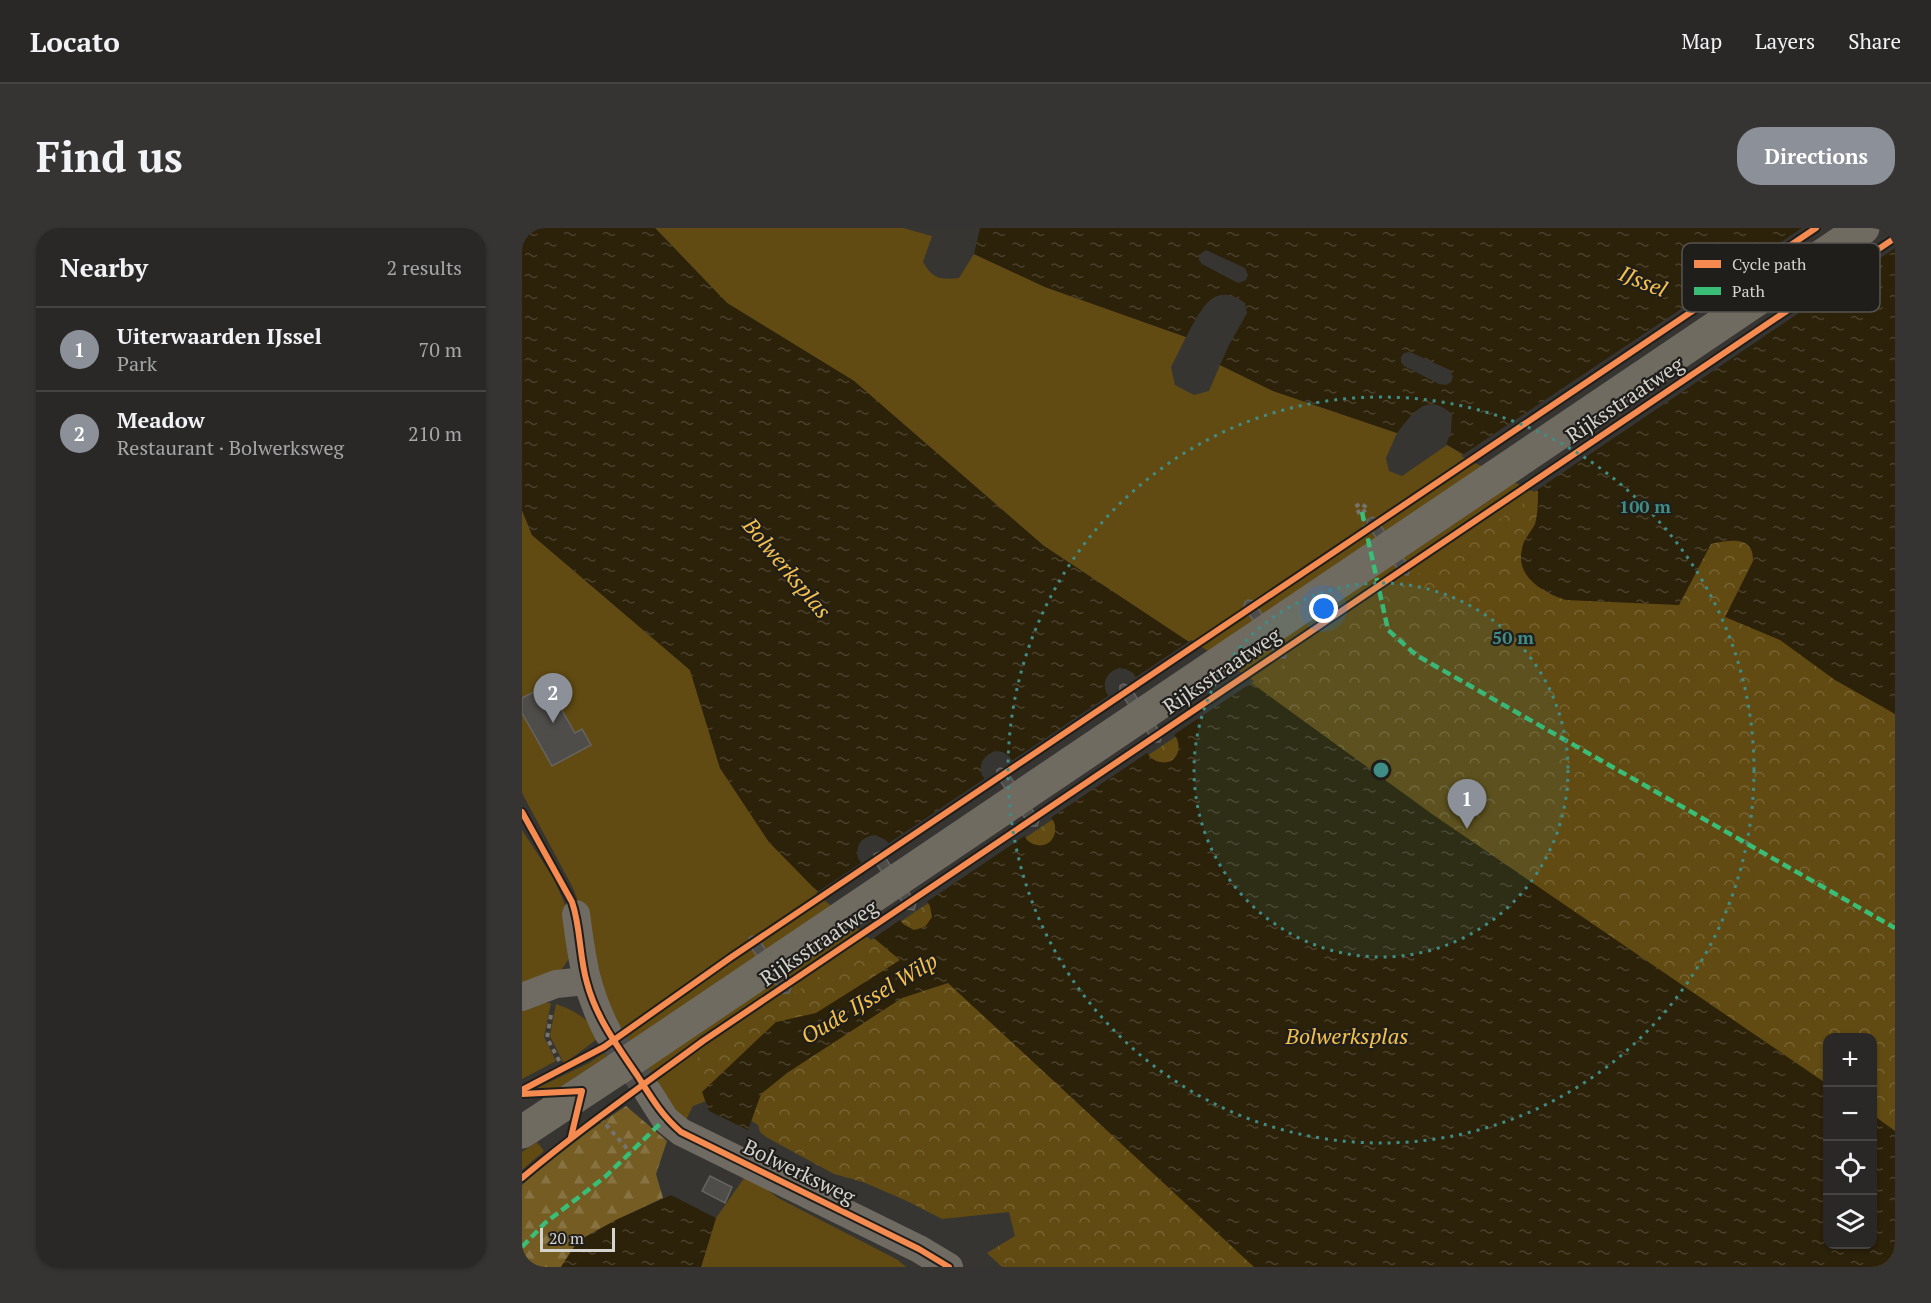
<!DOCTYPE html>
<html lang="en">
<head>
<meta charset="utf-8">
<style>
  :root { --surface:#292826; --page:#353432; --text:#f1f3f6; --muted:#a5a6a7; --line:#454443; --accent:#8c9099 }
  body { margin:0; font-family:"PT Serif",serif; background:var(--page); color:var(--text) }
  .controls { position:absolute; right:18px; bottom:18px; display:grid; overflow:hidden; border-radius:12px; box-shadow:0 2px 4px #0004 }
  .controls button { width:54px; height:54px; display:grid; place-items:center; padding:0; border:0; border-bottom:2px solid var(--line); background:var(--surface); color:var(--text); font:30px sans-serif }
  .scale { position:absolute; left:18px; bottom:15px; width:75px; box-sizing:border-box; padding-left:6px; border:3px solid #d5d3ce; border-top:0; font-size:16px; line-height:21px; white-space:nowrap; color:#d5d3ce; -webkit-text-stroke:4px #201e1b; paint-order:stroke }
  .you { position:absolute; left:802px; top:381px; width:21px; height:21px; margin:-15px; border:4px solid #fff; border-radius:50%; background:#1a73e8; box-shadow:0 0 0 9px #1a73e833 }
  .badge { display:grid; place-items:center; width:39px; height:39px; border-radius:50%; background:var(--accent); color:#fff; font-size:20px; font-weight:700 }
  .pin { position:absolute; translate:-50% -50px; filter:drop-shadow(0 2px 3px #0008) }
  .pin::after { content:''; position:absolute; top:32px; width:21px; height:18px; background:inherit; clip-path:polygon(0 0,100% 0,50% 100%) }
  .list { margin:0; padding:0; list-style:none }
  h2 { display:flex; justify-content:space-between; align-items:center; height:78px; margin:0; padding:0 24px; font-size:26px }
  h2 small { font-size:20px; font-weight:400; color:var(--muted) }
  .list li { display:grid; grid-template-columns:39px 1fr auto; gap:18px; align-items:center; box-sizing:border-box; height:84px; padding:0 24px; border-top:2px solid var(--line) }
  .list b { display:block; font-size:22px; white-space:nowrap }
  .list p { margin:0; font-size:20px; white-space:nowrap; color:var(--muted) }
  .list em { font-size:20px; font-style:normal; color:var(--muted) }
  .icon { flex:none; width:33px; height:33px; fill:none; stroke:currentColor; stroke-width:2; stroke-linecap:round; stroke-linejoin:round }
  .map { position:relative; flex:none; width:1373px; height:1039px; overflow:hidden; border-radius:24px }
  header { display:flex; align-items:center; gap:36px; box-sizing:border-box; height:84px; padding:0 30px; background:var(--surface); border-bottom:2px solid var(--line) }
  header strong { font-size:28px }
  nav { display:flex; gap:33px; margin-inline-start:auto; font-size:21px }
  .intro { display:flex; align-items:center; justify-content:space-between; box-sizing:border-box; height:144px; padding:0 36px }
  h1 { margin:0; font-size:42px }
  .button { padding:15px 27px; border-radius:24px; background:var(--accent); color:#fff; font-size:21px; font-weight:700 }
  main { display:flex; gap:36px; padding:0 36px }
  aside { flex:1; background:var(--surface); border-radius:24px; box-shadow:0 2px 4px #0004 }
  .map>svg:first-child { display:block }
</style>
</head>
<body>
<header>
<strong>Locato</strong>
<nav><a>Map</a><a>Layers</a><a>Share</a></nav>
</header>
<div class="intro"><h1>Find us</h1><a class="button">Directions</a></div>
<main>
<aside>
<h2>Nearby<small>2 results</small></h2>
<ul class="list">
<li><span class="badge">1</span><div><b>Uiterwaarden IJssel</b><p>Park</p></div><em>70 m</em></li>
<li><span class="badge">2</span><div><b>Meadow</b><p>Restaurant · Bolwerksweg</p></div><em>210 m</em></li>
</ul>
</aside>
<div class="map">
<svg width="1373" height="1039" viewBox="0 0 1373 1039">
  <defs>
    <pattern id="forest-firs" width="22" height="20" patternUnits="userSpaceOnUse" patternTransform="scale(1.5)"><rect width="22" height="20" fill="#745c23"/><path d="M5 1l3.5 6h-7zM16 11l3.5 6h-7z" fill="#877242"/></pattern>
    <pattern id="park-crowns" width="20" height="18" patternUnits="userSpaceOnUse" patternTransform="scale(1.5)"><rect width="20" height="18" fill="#614b12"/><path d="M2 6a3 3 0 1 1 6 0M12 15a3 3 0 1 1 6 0" fill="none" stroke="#776433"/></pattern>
    <pattern id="water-ripples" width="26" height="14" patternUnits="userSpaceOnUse" patternTransform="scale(1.5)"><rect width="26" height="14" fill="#2c2109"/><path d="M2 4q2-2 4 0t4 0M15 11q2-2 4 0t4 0" fill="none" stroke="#4a402c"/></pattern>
  </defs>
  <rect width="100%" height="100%" fill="#373532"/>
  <g fill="#614b12">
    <path d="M133,0h248l29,8 -9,26c10,17 17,18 36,16l15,-24 71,33 141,50 -15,30 4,18 19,10 15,-4 11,-26 53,26 124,42 -11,25 3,13 13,5 45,-31 30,18 61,28v18l334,529h-44l-571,-351 -213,-141 -190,-165 -127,-78z"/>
    <polygon points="0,282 10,307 168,442 198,540 247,614 291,659 378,733 215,832 181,864 184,873 171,878 162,896 92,798 63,692 51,660 0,565"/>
    <polygon points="0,602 32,651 48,688 48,729 40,741 0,757"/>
    <polygon points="11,774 29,775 22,809 34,833 0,851 0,777"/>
    <path d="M34,776c19,6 33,16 45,32l-37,28 -14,-28z"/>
    <polygon points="82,825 85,828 37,860 15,860 67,835"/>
    <polygon points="15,914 22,923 0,942 0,924"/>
    <polygon points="225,946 256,970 376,1032 384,1039 179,1039 194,990"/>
  </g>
  <path fill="url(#forest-firs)" d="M104,878l41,35 -11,33 7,24 -47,22 -38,21 -17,26h-39v-82c31,-31 68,-55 104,-79z"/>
  <path fill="url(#park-crowns)" fill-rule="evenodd" d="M1015,266l214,47 144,80v646h-893l-15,-14 28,-17 -6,-24 -67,7 -35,-18 -44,-19 -29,-8 -68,-37 -6,-5 -2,-7 -38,-24 -30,-38zM1306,810h44v206h-44z"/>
  <g fill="url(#water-ripples)" fill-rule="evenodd">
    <path d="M0,0h133l72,75 127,78 190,165 213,141 175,127 395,270 1,160h44l1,-129 22,16v136h-641l-306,-284 -46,15 -115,75 -26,21 -13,36 -39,-19 -7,-19 74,-70 40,-9 84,-53 -87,-73 -44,-45 -49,-74 -30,-98 -158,-135 -10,-25zM597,440l7,1 7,4 44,66c7,19 -11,31 -27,18l-44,-65c-4,-12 2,-20 13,-24zM473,523l8,1 6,4 45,66c6,19 -12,31 -27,18l-45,-65c-4,-12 2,-19 13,-24zM353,607l11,5 44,66 2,11 -7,10 -11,3 -11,-6 -45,-66c-3,-14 4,-21 17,-23z"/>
    <path d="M458,0h915v486l-60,-34 -55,-40 -55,-23 28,-56c1,-26 -24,-21 -42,-17l-32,61 -113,-5c-22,-7 -51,-23 -44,-51 1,-9 9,-17 13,-25 3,-11 3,-22 3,-33l-61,-29 -31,-18 5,-11 1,-19c-26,-23 -39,-1 -55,19l-124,-42 -53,-26 9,-20 18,-32 -2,-10c-33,-24 -45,10 -59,34l-141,-50 -71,-33z"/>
    <polygon points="149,967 194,990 179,1039 39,1039 56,1013 94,992"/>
  </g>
  <g fill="#373532">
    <polygon points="1280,0 1373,0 1373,20 1012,264 939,228"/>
    <polygon points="684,22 723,40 726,47 724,52 717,55 712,53 680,36 677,32 677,27"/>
    <polygon points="888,124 928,142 931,149 929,154 924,157 917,156 882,138 879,134 879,129 882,125"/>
    <polygon points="669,412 732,453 650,508 611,451"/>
    <polygon points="589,466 628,523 527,591 488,534"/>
    <polygon points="465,549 504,607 403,675 364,617"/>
    <polygon points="342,633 381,690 349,712 294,665"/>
  </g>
  <g fill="#4f4d4a" stroke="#666461" stroke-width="1.5">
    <polygon points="851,289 854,291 888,340 886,347 879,346 845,296 846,291"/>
    <polygon points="726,372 731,373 765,423 763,430 756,429 722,379 723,374"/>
    <polygon points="33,453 41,467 34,472 53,505 60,501 69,517 30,538 0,485 0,470"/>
    <polygon points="601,456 607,458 640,507 638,514 632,514 598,464 598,458"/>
    <polygon points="478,540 484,542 517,592 515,598 508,598 475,548 475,542"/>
    <polygon points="357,624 360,625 394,675 392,682 385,681 351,631 352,626"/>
    <polygon points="230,708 235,709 269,759 267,765 260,765 226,715 227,710"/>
    <polygon points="188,948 210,959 203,975 180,963"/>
  </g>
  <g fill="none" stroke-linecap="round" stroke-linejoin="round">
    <polyline stroke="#4f4d49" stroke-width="28" stroke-dasharray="28 14" stroke-linecap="butt" points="86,805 126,864"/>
    <g stroke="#76726c" stroke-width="4" stroke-dasharray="4.5 4.5" stroke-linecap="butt">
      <polyline points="840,284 846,281 839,275 833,279 847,299"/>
      <polyline points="29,787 25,810 42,842"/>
      <polyline points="78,890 109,925"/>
    </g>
    <g stroke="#6f6b62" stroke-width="28">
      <path d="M54,686c6,46 10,77 32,119"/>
      <polyline points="0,769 34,756 64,753"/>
      <polyline points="126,864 143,891 159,904 397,1021 427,1039"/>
    </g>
    <polyline stroke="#706b61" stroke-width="33" points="0,904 97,840"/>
    <polyline stroke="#706b61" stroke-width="33" points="97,840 1341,0"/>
    <g stroke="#3abd76" stroke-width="4.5" stroke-dasharray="9 4.5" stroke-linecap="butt">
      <polyline points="840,284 866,402 894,427 1373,700"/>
      <polyline points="0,1019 23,995 83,949 143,891"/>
    </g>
    <defs>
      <g id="cycleway">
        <path d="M0,584l50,90c9,26 7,54 15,81 9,34 30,63 50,92 14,22 24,40 44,57l238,117 30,18"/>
        <polyline points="0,862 82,819 208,730 1294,0"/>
        <polyline points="0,866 60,863 49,909"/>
        <path d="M0,950c58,-49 120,-92 181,-137l1192,-803"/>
      </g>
    </defs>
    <use href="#cycleway" stroke="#201e1b" stroke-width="10"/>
    <use href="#cycleway" stroke="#f68b52" stroke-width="6"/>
  </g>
  <circle cx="859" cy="542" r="187" fill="#408d86" fill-opacity=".12"/>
  <g fill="none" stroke="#408d86" stroke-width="3" stroke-dasharray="3 6">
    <circle cx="859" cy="542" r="187"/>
    <circle cx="859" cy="542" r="373"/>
  </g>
  <g text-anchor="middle" stroke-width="4.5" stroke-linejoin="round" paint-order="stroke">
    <g font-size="21" fill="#d5d3ce" stroke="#201e1b">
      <text transform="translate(1103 172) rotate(-34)" y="7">Rijksstraatweg</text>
      <text transform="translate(700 443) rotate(-34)" y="7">Rijksstraatweg</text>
      <text transform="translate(297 715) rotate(-34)" y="7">Rijksstraatweg</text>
      <text transform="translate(277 944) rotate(26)" y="7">Bolwerksweg</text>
    </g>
    <g font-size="22" font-style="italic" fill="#f4c14f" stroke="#201e1b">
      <text transform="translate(1121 53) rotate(22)" y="8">IJssel</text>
      <text transform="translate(265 340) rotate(50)" y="8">Bolwerksplas</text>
      <text transform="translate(347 770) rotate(-31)" y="8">Oude IJssel Wilp</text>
      <text x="825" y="816">Bolwerksplas</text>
    </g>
  </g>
  <rect x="1160" y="15" width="198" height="69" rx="9" fill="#201e1b" stroke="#565451" stroke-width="1.5"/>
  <rect x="1172" y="32" width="27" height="8" fill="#f68b52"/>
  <rect x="1172" y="59" width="27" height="8" fill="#3abd76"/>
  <g font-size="16" fill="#d5d3ce">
    <text x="1210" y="42">Cycle path</text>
    <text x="1210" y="69">Path</text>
  </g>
  <circle cx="859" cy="542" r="9" fill="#408d86" stroke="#201e1b" stroke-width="3"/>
  <g font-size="18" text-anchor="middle" font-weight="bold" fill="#408d86" stroke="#201e1b" stroke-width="4.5" stroke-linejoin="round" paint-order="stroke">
    <text x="1123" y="285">100 m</text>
    <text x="991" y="416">50 m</text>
  </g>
</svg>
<div class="controls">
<button>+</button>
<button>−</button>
<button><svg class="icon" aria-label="locate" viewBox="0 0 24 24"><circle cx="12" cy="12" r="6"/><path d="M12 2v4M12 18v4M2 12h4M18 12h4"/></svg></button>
<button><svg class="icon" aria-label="layers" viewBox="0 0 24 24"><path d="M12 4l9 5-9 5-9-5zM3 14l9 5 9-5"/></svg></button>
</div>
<div class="scale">20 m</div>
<div class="you"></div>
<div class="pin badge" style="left:945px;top:601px">1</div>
<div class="pin badge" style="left:31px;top:495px">2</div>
</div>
</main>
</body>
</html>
